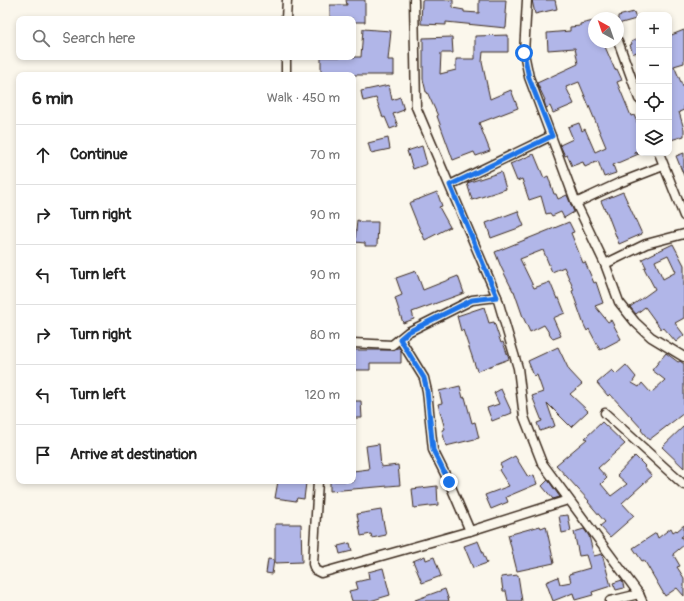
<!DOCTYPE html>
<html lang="en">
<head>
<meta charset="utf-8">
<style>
  :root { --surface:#fff; --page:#f6f6f6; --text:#222; --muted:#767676; --line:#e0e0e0 }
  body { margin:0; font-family:Pangolin,sans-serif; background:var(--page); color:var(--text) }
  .controls { position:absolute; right:12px; top:12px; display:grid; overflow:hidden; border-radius:8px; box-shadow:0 2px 6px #0003 }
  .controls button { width:36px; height:36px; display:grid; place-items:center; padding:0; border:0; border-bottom:1px solid var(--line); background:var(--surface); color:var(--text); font:20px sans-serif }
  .compass { position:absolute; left:588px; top:12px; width:36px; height:36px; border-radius:50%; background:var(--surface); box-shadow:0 2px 6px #0003; rotate:320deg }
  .stop { position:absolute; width:12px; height:12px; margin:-9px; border:3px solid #1a73e8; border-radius:50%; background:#fff }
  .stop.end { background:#1a73e8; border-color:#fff; box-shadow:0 1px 4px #0008 }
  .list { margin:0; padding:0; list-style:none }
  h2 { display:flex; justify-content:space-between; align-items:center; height:52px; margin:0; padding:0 16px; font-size:17px }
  h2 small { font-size:13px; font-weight:400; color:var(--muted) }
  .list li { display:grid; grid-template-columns:26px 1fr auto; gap:12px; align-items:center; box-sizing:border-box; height:60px; padding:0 16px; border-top:1px solid var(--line) }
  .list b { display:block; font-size:15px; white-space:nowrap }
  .list em { font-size:13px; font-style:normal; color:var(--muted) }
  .icon { flex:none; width:22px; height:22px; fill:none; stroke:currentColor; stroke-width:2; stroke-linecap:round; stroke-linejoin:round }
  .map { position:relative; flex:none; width:684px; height:601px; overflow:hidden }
  .search { position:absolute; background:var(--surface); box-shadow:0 2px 6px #0003; left:16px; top:16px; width:340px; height:44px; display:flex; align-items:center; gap:10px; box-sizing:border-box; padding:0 14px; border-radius:8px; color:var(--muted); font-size:15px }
  .panel { position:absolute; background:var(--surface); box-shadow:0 2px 6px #0003; left:16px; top:72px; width:340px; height:412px; border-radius:8px }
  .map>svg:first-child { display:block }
</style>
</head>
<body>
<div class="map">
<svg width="684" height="601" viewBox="0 0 684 601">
  <rect width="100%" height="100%" fill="#fbf7ec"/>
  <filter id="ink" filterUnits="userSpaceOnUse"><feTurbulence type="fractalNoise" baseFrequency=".025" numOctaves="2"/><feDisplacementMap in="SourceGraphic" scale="8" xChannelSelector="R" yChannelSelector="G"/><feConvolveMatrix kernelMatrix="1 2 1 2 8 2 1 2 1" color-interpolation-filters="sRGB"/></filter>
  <g filter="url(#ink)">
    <g fill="#b1b6e8" stroke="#3b2a1e" fill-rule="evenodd">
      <polygon points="346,0 365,0 365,22 353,22 353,19 330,19 330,5 347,5"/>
      <polygon points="422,0 453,0 453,8 464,10 464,12 479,13 479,0 506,0 505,14 507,14 506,28 446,22 446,25 421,24"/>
      <polygon points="532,0 555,0 557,9 535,14"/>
      <polygon points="634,12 636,19 618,24 618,16"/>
      <polygon points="594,21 594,42 603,42 615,70 617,69 622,80 617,82 631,116 634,115 639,127 639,151 633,153 641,153 613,165 616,173 604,177 598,161 585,167 583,162 572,166 567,155 565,156 560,145 573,139 568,127 579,123 582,131 585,129 595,152 606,147 579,82 566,87 574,104 553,113 550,106 546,108 544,101 545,100 537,83 578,64 575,48 548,50 547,33 570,31 570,27 580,26 580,24"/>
      <polygon points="363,29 391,31 388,60 394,60 394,75 321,75 321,57 361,57"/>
      <polygon points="684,30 684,63 674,66 684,89 684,110 679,112 684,129 684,136 671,140 669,135 669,36"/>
      <polygon points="508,35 508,52 483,52 482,62 490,99 511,90 518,108 479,123 490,151 476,156 474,152 453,160 437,116 438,116 427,92 426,92 423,79 423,38 452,37 453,53 441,53 440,74 456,70 456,59 475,59 475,36"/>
      <polygon points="639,38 639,59 636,52 633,54 630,45 632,44 631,42"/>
      <polygon points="389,85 392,100 400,97 404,110 393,114 398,126 390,129 385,117 383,118 376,98 363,101 361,91"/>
      <polygon points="388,138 390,149 371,153 368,143"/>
      <polygon points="422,146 427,164 413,169 407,151"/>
      <polygon points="684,153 684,176 676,156"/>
      <polygon points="534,154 544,178 548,176 554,194 556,194 558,199 567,195 574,212 564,218 561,212 552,216 550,213 546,214 541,196 529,200 522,179 517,181 510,164"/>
      <polygon points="501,172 506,189 472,200 467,183"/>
      <polygon points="437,192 442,206 439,207 450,227 425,240 417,223 409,203"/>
      <polygon points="623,192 642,234 619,244 606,210 605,210 601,201"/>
      <polygon points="518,211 524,226 491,238 486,223"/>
      <polygon points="357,220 361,222 378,222 377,246 365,246 365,243 355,242"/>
      <polygon points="569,222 574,232 571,233 583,263 585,262 594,283 596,282 603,303 595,306 608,322 611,320 621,339 600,350 589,329 587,331 584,325 572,291 574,290 564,267 552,272 543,250 520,259 534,288 550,282 557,299 559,298 565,313 553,318 561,336 553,339 544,325 530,332 523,317 514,291 513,291 501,267 495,252"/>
      <path d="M673,244l11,21v53l-9,5 9,12 -8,7 -13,-15 -2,2 -16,-22 -9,7 -6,-7 25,-18 -11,-21 2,-1 -4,-8zM668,255l8,17 -13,7 -8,-18z"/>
      <polygon points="416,271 423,290 458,276 464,293 412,312 414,319 403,323 395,298 402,295 396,278"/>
      <polygon points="484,307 489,323 494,322 501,343 503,342 509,359 477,371 463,330 461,331 457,316"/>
      <polygon points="558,347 569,370 582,384 570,394 588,411 571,427 547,403 555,426 540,431 537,423 542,421 532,396 543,392 537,375 534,376 528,361"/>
      <polygon points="397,348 399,348 401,350 401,363 370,363 370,370 353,370 353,350 392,350"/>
      <polygon points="666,353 678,362 680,361 684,364 684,413 649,440 641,430 642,429 610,394 608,396 597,383 612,370 616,374 626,365 636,377 632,383 639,387 642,383 651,393 665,380 652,370"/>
      <polygon points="460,386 463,398 465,397 472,423 475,422 479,438 446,446 442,430 445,429 438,404 442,403 439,391"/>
      <polygon points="501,389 512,413 492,421 487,408 499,404 494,393"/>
      <polygon points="353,401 361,401 362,418 353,418"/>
      <polygon points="602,422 625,444 598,468 607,478 601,484 611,496 627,484 617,475 635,456 645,466 644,467 652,476 622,503 634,516 610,537 600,526 605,522 588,502 589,501 556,465 587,439 585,438"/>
      <polygon points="684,426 684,468 662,447"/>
      <polygon points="379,444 381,467 398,465 400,485 330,491 330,481 353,481 353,471 369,469 366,446"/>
      <polygon points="515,456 528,477 534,475 537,484 506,497 508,502 491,509 485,495 509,486 499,470 502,467 500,464"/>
      <polygon points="548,480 560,497 553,499 542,486"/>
      <polygon points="278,481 293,481 306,483 304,499 297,498 296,501 275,498"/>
      <polygon points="437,486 438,505 414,508 412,489"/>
      <polygon points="381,510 386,535 372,538 371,534 361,536 357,514"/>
      <polygon points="568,515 571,531 562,533 559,516"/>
      <polygon points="275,524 301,524 302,562 275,563"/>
      <polygon points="684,525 684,535 681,537 684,541 684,545 673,554 680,566 677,567 684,578 684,596 677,588 665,596 644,560 642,561 633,548 656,533 658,538 671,528 673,532 676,530 677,531"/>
      <polygon points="540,526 541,528 546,526 554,563 517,571 508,535"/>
      <polygon points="584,529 589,536 594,556 602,554 611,586 592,592 593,595 575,600 573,593 553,601 546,582 558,577 560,584 571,582 569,574 590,568 586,555 579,556 574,532"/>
      <polygon points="478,541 487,563 473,568 464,546"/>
      <polygon points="350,543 352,551 340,554 338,546"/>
      <polygon points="425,556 426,560 434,557 441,576 422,583 413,561"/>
      <polygon points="268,559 274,560 272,574 266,573"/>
      <polygon points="383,568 390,595 370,601 352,601 349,591 358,589 356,582 369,579 368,572"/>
      <polygon points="518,575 522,601 508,601 506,591 503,591 501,577"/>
      <polygon points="622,580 624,588 616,590 613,583"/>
      <polygon points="445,589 449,601 415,601 415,600"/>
    </g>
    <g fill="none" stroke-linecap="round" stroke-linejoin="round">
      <defs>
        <g id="street">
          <polyline points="414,0 416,107 497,297 518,368 524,417 542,463 639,594 642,601"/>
          <polyline points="527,0 524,53 529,77 576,203 605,264 619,302 635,322 651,337 684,357"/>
          <polyline points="286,19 287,0"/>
          <polyline points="618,41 639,99"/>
          <polyline points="286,75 286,57"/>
          <polyline points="659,153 684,216"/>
          <polyline points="450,185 551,136"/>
          <polyline points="576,203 619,183 663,166"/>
          <polyline points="605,264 646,244 684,234"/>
          <polyline points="400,339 424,378 427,391 433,450 449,482 470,531"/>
          <polyline points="353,343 392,345 408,332 472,300 497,297"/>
          <polyline points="605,413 684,485"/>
          <polyline points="318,481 313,564 315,570 321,573 470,531 568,500"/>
          <polyline points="610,601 639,594"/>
        </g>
      </defs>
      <use href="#street" stroke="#3b2a1e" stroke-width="11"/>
      <use href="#street" stroke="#fbf7ec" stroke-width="8"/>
    </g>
  </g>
  <g fill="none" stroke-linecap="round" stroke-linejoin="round" filter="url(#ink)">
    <polyline stroke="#1a73e8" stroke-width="5" points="449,482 433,450 427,391 424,378 400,339 408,332 472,300 497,297 450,185 552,136 529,78 524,53"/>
  </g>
</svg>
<div class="controls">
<button>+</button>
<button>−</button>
<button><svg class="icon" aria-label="locate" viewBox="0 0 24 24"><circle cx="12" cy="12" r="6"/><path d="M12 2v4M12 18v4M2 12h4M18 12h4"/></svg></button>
<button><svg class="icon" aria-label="layers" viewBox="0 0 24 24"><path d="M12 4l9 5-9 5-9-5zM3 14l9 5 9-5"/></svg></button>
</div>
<svg class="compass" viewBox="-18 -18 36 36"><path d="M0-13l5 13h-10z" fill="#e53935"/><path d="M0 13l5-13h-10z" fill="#767676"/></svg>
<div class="stop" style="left:524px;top:53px"></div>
<div class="stop end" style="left:449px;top:482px"></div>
<div class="search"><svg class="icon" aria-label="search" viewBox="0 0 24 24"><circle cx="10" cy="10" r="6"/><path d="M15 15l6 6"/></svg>Search here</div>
<section class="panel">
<h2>6 min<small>Walk · 450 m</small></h2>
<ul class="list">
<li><svg class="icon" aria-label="ahead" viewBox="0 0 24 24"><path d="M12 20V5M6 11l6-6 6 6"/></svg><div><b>Continue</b></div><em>70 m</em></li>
<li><svg class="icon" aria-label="right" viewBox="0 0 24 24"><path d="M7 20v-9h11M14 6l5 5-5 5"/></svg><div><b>Turn right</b></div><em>90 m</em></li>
<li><svg class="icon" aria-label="left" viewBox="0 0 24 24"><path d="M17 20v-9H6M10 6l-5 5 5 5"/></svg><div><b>Turn left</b></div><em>90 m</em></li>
<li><svg class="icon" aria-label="right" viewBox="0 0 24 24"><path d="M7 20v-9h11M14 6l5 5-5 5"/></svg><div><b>Turn right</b></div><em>80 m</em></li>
<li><svg class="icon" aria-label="left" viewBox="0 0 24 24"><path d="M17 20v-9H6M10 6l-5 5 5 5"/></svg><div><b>Turn left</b></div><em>120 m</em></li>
<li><svg class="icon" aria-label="arrive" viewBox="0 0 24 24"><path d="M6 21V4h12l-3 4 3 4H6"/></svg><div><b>Arrive at destination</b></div></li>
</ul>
</section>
</div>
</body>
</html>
